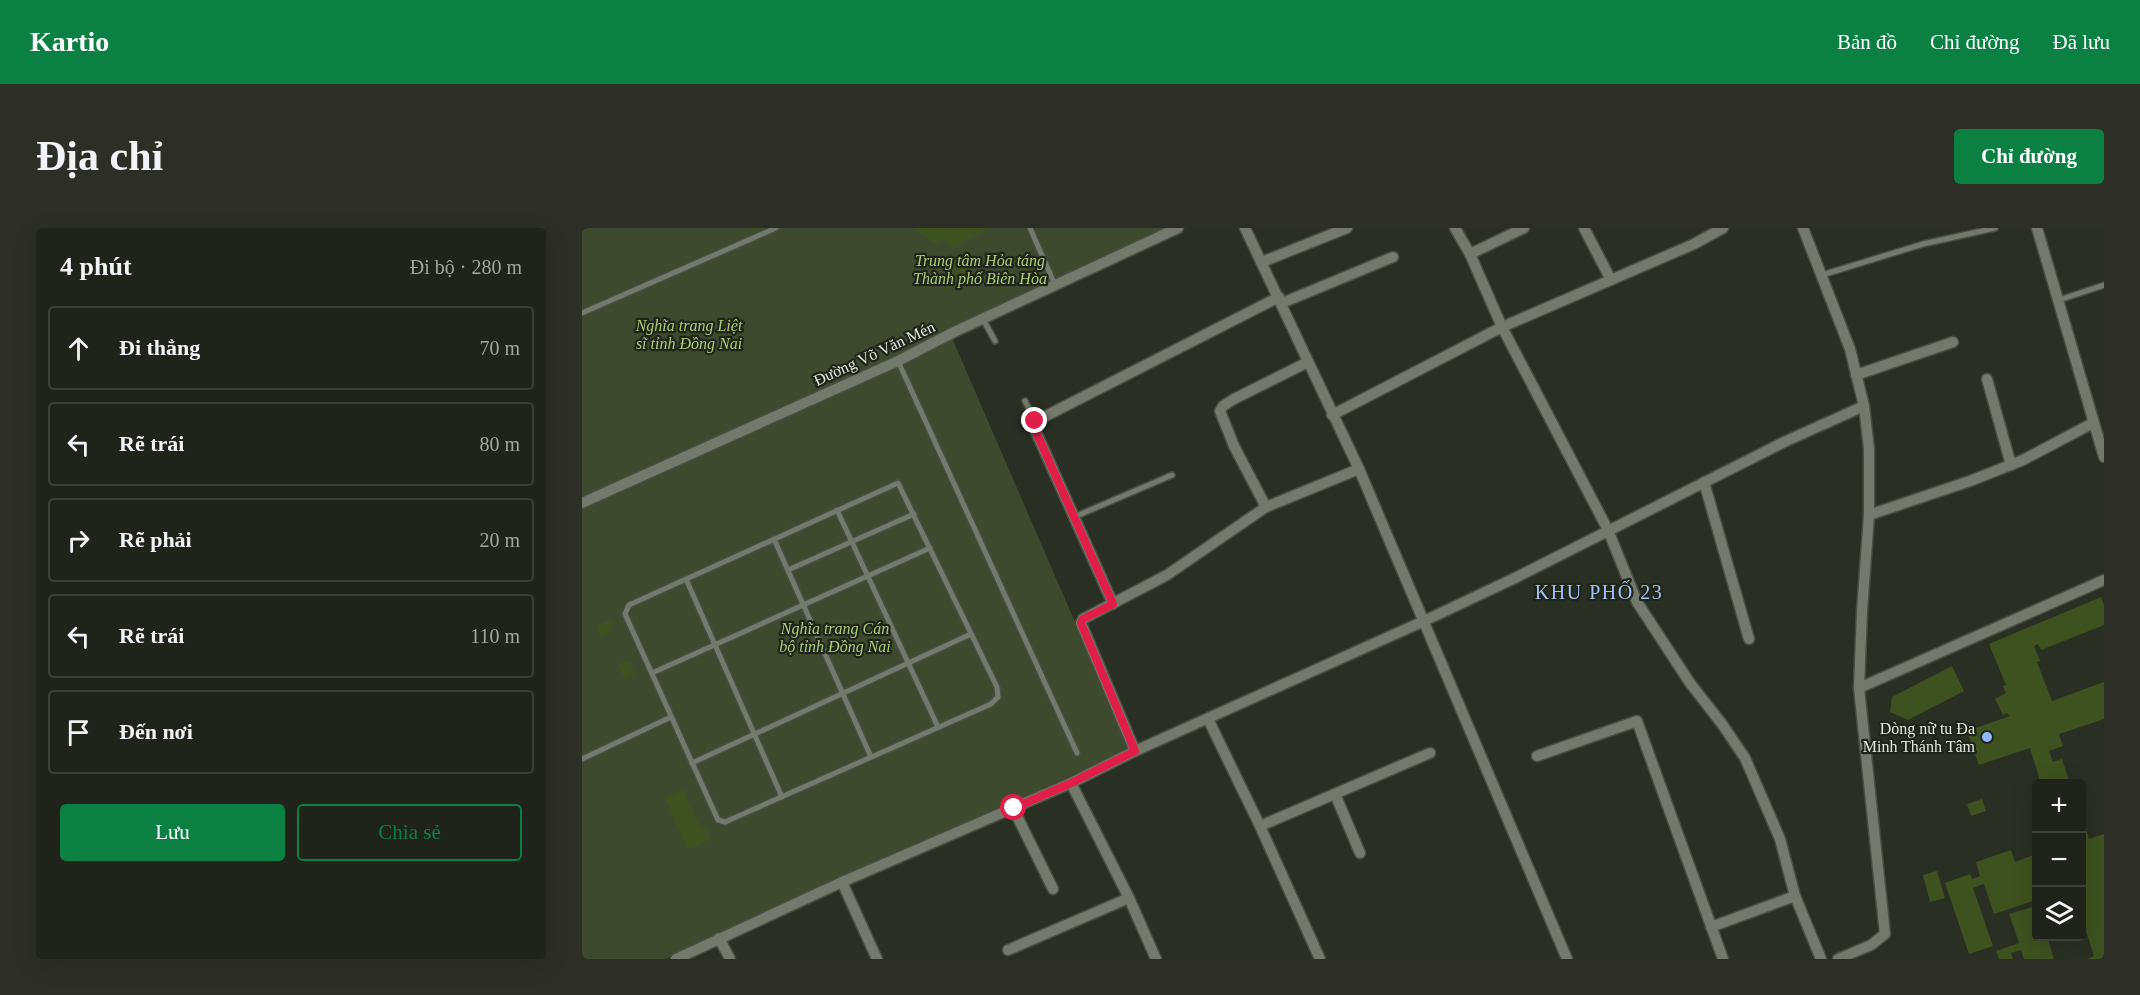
<!DOCTYPE html>
<html lang="vi">
<head>
<meta charset="utf-8">
<style>
  :root { --surface:#20231a; --page:#2d2f27; --text:#f1f3f6; --muted:#a2a4a2; --line:#3d4039; --accent:#0b8043 }
  body { margin:0; font-family:"Times New Roman",serif; background:var(--page); color:var(--text) }
  .controls { position:absolute; right:18px; bottom:18px; display:grid; overflow:hidden; border-radius:6px; box-shadow:0 6px 24px #0002 }
  .controls button { width:54px; height:54px; display:grid; place-items:center; padding:0; border:0; border-bottom:2px solid var(--line); background:var(--surface); color:var(--text); font:30px sans-serif }
  .stop { position:absolute; width:18px; height:18px; margin:-14px; border:4px solid #e11d48; border-radius:50%; background:#fff }
  .stop.end { background:#e11d48; border-color:#fff; box-shadow:0 2px 6px #0008 }
  .list { margin:0; padding:0; list-style:none }
  h2 { display:flex; justify-content:space-between; align-items:center; height:78px; margin:0; padding:0 24px; font-size:26px }
  h2 small { font-size:20px; font-weight:400; color:var(--muted) }
  .list li { display:grid; grid-template-columns:39px 1fr auto; gap:18px; align-items:center; box-sizing:border-box; height:84px; margin:0 12px 12px; padding:0 12px; border:2px solid var(--line); border-radius:6px }
  .list b { display:block; font-size:22px; white-space:nowrap }
  .list em { font-size:20px; font-style:normal; color:var(--muted) }
  .actions { display:flex; gap:12px; padding:18px 24px }
  .actions a { flex:1; padding:14px 0; border:2px solid var(--accent); border-radius:6px; text-align:center; font-size:21px; color:var(--accent) }
  .actions .main { background:var(--accent); color:#fff }
  .icon { flex:none; width:33px; height:33px; fill:none; stroke:currentColor; stroke-width:2; stroke-linecap:round; stroke-linejoin:round }
  .map { position:relative; flex:none; width:1522px; height:731px; overflow:hidden; border-radius:6px }
  header { display:flex; align-items:center; gap:36px; box-sizing:border-box; height:84px; padding:0 30px; background:var(--accent); color:#fff }
  header strong { font-size:28px }
  nav { display:flex; gap:33px; margin-inline-start:auto; font-size:21px }
  .intro { display:flex; align-items:center; justify-content:space-between; box-sizing:border-box; height:144px; padding:0 36px }
  h1 { margin:0; font-size:42px }
  .button { padding:15px 27px; border-radius:6px; background:var(--accent); color:#fff; font-size:21px; font-weight:700 }
  main { display:flex; gap:36px; padding:0 36px }
  aside { flex:1; background:var(--surface); border-radius:6px; box-shadow:0 6px 24px #0002 }
  .map>svg:first-child { display:block }
</style>
</head>
<body>
<header>
<strong>Kartio</strong>
<nav><a>Bản đồ</a><a>Chỉ đường</a><a>Đã lưu</a></nav>
</header>
<div class="intro"><h1>Địa chỉ</h1><a class="button">Chỉ đường</a></div>
<main>
<aside>
<h2>4 phút<small>Đi bộ · 280 m</small></h2>
<ul class="list">
<li><svg class="icon" aria-label="ahead" viewBox="0 0 24 24"><path d="M12 20V5M6 11l6-6 6 6"/></svg><div><b>Đi thẳng</b></div><em>70 m</em></li>
<li><svg class="icon" aria-label="left" viewBox="0 0 24 24"><path d="M17 20v-9H6M10 6l-5 5 5 5"/></svg><div><b>Rẽ trái</b></div><em>80 m</em></li>
<li><svg class="icon" aria-label="right" viewBox="0 0 24 24"><path d="M7 20v-9h11M14 6l5 5-5 5"/></svg><div><b>Rẽ phải</b></div><em>20 m</em></li>
<li><svg class="icon" aria-label="left" viewBox="0 0 24 24"><path d="M17 20v-9H6M10 6l-5 5 5 5"/></svg><div><b>Rẽ trái</b></div><em>110 m</em></li>
<li><svg class="icon" aria-label="arrive" viewBox="0 0 24 24"><path d="M6 21V4h12l-3 4 3 4H6"/></svg><div><b>Đến nơi</b></div></li>
</ul>
<div class="actions"><a class="main">Lưu</a><a>Chia sẻ</a></div>
</aside>
<div class="map">
<svg width="1522" height="731" viewBox="0 0 1522 731">
  <rect width="100%" height="100%" fill="#2a2f23"/>
  <g fill="#3e4a2e">
    <polygon points="0,0 585,0 314,129 0,270"/>
    <polygon points="370,110 548,521 138,705 84,731 0,731 0,279"/>
  </g>
  <g fill="#3e521f">
    <polygon points="335,0 403,0 395,8 381,13 378,17 372,19 366,15 363,10 352,16 340,7"/>
    <polygon points="384,35 391,50 365,62 358,47"/>
    <polygon points="1519,369 1522,377 1522,397 1459,422 1456,416 1452,418 1458,433 1455,434 1470,473 1522,454 1522,491 1477,506 1481,518 1467,523 1471,534 1480,531 1488,556 1459,556 1448,520 1397,537 1385,503 1428,488 1425,485 1421,487 1413,471 1424,465 1421,458 1424,457 1407,416"/>
    <polygon points="28,392 32,403 19,409 14,398"/>
    <polygon points="47,432 53,446 42,451 36,436"/>
    <polygon points="1370,438 1382,463 1326,492 1308,484 1310,469"/>
    <polygon points="101,561 119,601 124,599 129,611 106,622 83,570"/>
    <polygon points="1400,571 1404,583 1389,588 1385,576"/>
    <polygon points="1500,589 1507,611 1522,606 1522,731 1505,731 1512,728 1500,690"/>
    <polygon points="1429,622 1433,634 1454,626 1454,672 1412,686 1402,656 1391,660 1411,718 1387,726 1363,655 1388,646 1390,651 1398,648 1394,634"/>
    <polygon points="1355,643 1363,670 1348,674 1341,647"/>
    <polygon points="1454,678 1454,708 1465,708 1472,731 1442,731 1439,722 1429,725 1431,731 1417,731 1414,723 1437,715 1427,686"/>
  </g>
  <g fill="none" stroke-linecap="round" stroke-linejoin="round">
    <defs>
      <g id="service">
        <polyline points="448,0 473,57"/>
        <polyline points="1240,47 1341,16 1413,0"/>
        <polyline points="1477,72 1522,57"/>
        <polyline points="0,85 194,0"/>
        <polyline points="401,91 413,113"/>
        <polyline points="316,133 495,525"/>
        <polyline points="443,173 453,193"/>
        <polygon points="316,255 415,459 416,469 409,476 143,594 136,592 43,386 47,377"/>
        <polyline points="255,282 356,499"/>
        <polyline points="492,289 590,247"/>
        <polyline points="192,311 289,529"/>
        <polyline points="206,342 332,286"/>
        <polyline points="104,351 200,569"/>
        <polyline points="70,445 348,320"/>
        <polyline points="0,531 89,489"/>
        <polyline points="110,535 389,406"/>
      </g>
      <g id="minor">
        <polyline points="663,0 777,241 985,731"/>
        <polyline points="873,0 888,26 920,99 1026,302 1055,374 1108,455 1140,496 1163,530 1198,611 1213,668 1239,731"/>
        <polyline points="1002,0 1029,52"/>
        <polyline points="1221,0 1268,121 1282,178 1287,221 1287,287 1280,383 1277,460 1303,706 1289,717 1256,731"/>
        <polyline points="1455,0 1522,229"/>
        <polyline points="888,26 942,0"/>
        <polyline points="680,34 765,0"/>
        <polyline points="700,75 811,29"/>
        <polyline points="1274,147 1371,114"/>
        <polyline points="1405,151 1429,237"/>
        <polyline points="750,187 920,99 1112,16 1141,0"/>
        <polyline points="1122,254 1167,411"/>
        <polyline points="0,275 316,133 372,104 596,0"/>
        <polyline points="684,279 652,218 638,183 641,178 652,171 726,134"/>
        <polyline points="1287,287 1388,253 1441,232 1511,195"/>
        <polyline points="531,376 450,195 697,69"/>
        <polyline points="1277,460 1522,352"/>
        <polyline points="626,491 678,598 738,731"/>
        <polyline points="553,523 499,395 501,391 585,347 684,279 777,241"/>
        <polyline points="955,528 1055,493 1141,731"/>
        <polyline points="489,555 547,670 574,731"/>
        <polyline points="753,566 778,625"/>
        <polyline points="431,580 471,661"/>
        <polyline points="678,598 848,525"/>
        <polyline points="260,654 295,731"/>
        <polyline points="1129,699 1213,668"/>
        <polyline points="137,710 148,731"/>
        <polyline points="426,722 547,670"/>
        <polyline points="94,731 260,654 489,555 553,523 842,393 933,350 1202,214 1282,178"/>
      </g>
    </defs>
    <use href="#service" stroke="#484d43" stroke-width="8"/>
    <use href="#minor" stroke="#484d43" stroke-width="13"/>
    <use href="#service" stroke="#73796b" stroke-width="5"/>
    <use href="#minor" stroke="#73796b" stroke-width="10"/>
  </g>
  <g fill="none" stroke-linecap="round" stroke-linejoin="round">
    <polyline stroke="#e11d48" stroke-width="8" points="432,580 489,555 553,523 499,395 501,391 531,376 450,195 453,193"/>
  </g>
  <circle fill="#8db9fc" stroke="#20251a" stroke-width="2" cx="1405" cy="509" r="6"/>
  <g text-anchor="middle" stroke-width="4.5" stroke-linejoin="round" paint-order="stroke">
    <g font-size="16" font-style="italic" fill="#abcc7d" stroke="#20251a">
      <text x="398" y="38">Trung tâm Hỏa táng<tspan x="398" dy="18">Thành phố Biên Hòa</tspan></text>
      <text x="107" y="103">Nghĩa trang Liệt<tspan x="107" dy="18">sĩ tỉnh Đồng Nai</tspan></text>
      <text x="253" y="406">Nghĩa trang Cán<tspan x="253" dy="18">bộ tỉnh Đồng Nai</tspan></text>
    </g>
    <g font-size="16" fill="#e3e7df" stroke="#20251a">
      <text transform="translate(292 125) rotate(-25)" y="6">Đường Võ Văn Mén</text>
    </g>
    <g font-size="16" fill="#e3e7df" stroke="#20251a" text-anchor="end">
      <text x="1393" y="506">Dòng nữ tu Đa<tspan x="1393" dy="18">Minh Thánh Tâm</tspan></text>
    </g>
    <g font-size="20" letter-spacing="1.5" fill="#a2c3f5" stroke="#20251a">
      <text x="1017" y="371">KHU PHỐ 23</text>
    </g>
  </g>
</svg>
<div class="controls">
<button>+</button>
<button>−</button>
<button><svg class="icon" aria-label="layers" viewBox="0 0 24 24"><path d="M12 4l9 5-9 5-9-5zM3 14l9 5 9-5"/></svg></button>
</div>
<div class="stop" style="left:432px;top:580px"></div>
<div class="stop end" style="left:453px;top:193px"></div>
</div>
</main>
</body>
</html>
